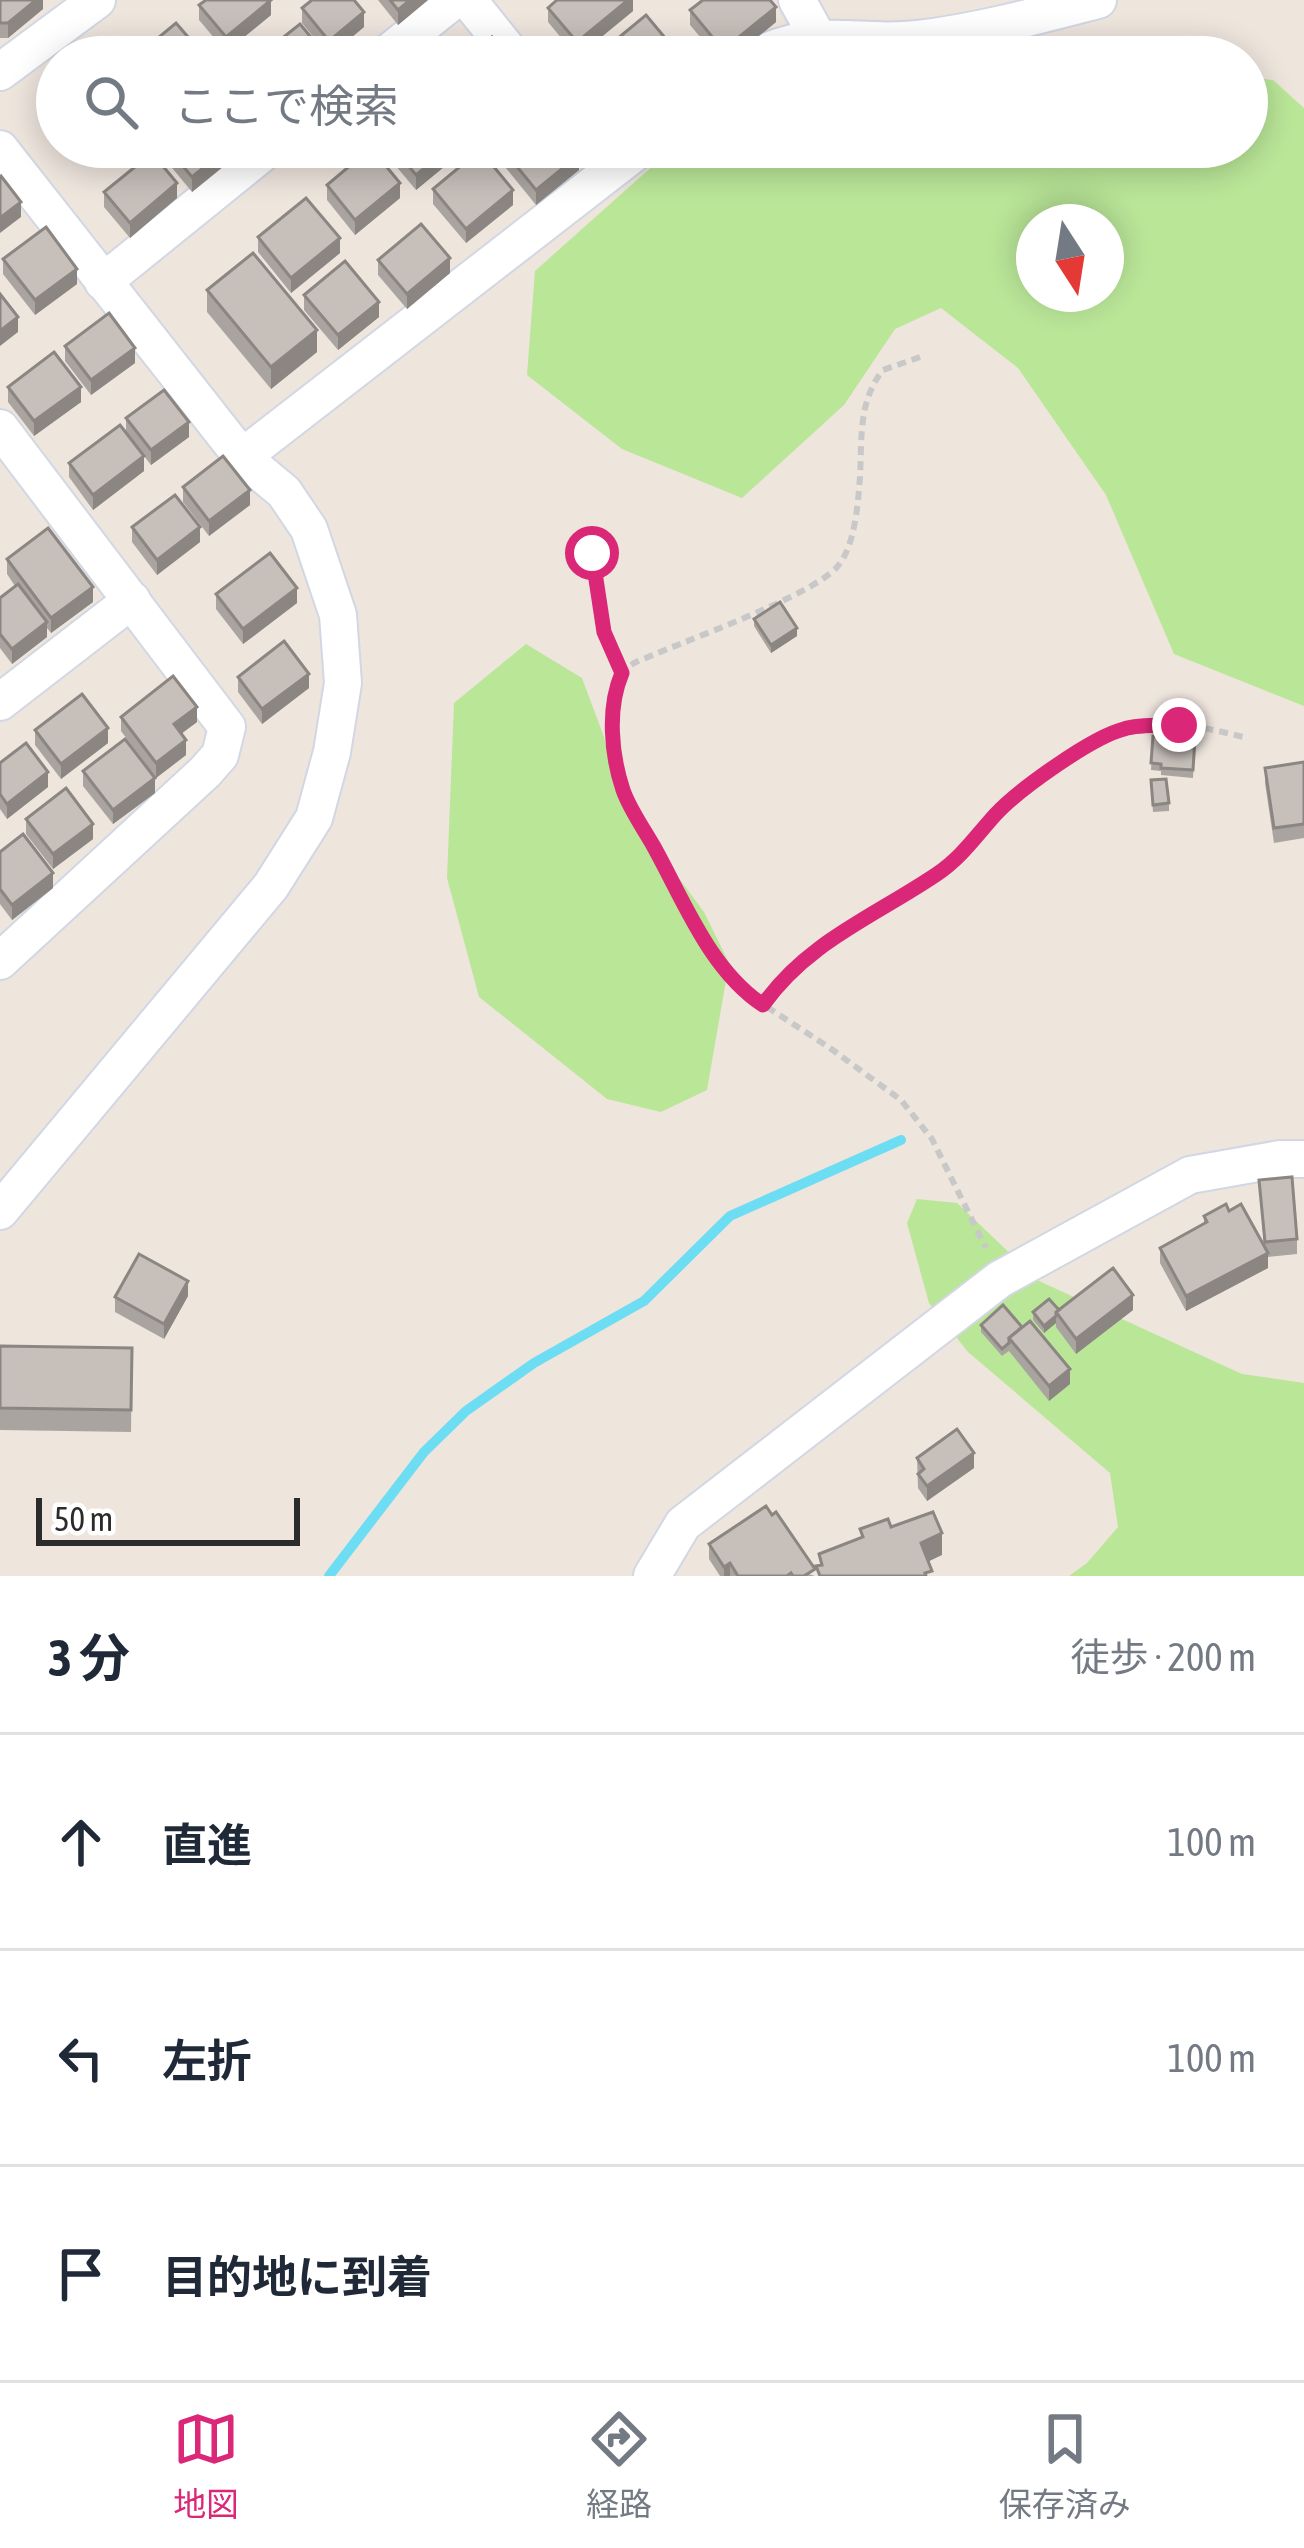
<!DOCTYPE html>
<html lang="ja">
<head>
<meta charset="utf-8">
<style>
  :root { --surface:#fff; --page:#f6f6f7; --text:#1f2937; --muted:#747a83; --line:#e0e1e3; --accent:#db2777 }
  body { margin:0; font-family:"Asap Condensed","Noto Sans JP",sans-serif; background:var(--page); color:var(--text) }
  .compass { position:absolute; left:1016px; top:204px; width:108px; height:108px; border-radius:50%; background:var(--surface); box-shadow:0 6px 30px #0003; rotate:168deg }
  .scale { position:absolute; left:36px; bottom:30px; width:264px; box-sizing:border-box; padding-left:12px; border:6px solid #2b2b2b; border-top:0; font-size:33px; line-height:42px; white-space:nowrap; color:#2b2b2b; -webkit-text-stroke:9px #fff; paint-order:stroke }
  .stop { position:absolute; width:36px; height:36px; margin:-27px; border:9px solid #db2777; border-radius:50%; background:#fff }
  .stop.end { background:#db2777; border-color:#fff; box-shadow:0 3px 12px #0008 }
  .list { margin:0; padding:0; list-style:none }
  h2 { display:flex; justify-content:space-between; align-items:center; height:156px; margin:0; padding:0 48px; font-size:51px }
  h2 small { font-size:39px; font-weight:400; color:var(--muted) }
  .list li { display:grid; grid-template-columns:78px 1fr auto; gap:36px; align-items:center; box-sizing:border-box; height:216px; padding:0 48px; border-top:3px solid var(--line) }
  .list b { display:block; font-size:45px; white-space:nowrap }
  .list em { font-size:39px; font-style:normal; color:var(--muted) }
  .icon { flex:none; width:66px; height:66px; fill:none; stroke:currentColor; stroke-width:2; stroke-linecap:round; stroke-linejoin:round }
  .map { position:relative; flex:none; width:1304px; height:1576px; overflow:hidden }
  .search { position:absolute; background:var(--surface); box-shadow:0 6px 30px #0003; left:36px; right:36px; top:36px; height:132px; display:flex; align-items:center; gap:30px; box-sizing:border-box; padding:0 42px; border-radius:66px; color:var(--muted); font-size:45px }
  .sheet { height:804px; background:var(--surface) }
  nav { display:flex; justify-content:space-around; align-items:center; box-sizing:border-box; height:168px; border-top:3px solid var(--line); background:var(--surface); font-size:33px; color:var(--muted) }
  nav a { display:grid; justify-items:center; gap:6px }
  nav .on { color:var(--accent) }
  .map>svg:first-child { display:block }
</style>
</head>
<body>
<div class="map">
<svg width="1304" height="1576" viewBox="0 0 1304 1576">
  <rect width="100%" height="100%" fill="#eee5dd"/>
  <g fill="#bae698" fill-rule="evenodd">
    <path d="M1247,77l26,3 31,28v598l-130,-52 -68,-159 -88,-127 -77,-60 -46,21 -51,76 -102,93 -120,-49 -95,-74 8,-104 139,-124h573zM1034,222h72v72h-72z"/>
    <polygon points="526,644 582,678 604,737 617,795 704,912 729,963 707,1090 661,1112 607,1099 479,997 447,878 454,703"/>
    <polygon points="917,1199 957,1203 1039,1281 1242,1374 1304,1383 1304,1576 1069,1576 1087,1563 1118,1527 1110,1473 968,1352 929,1303 907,1223"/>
  </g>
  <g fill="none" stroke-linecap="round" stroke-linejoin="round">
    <polyline stroke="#6dddf3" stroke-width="10" points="329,1576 424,1452 466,1411 534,1363 644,1301 730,1216 901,1140"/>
    <defs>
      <g id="minor">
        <polyline points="468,0 514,57"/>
        <polyline points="797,0 817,36"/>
        <polyline points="383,57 454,0"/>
        <path d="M755,57c63,-32 100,-11 163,-18 60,-7 122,-24 180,-39"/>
        <polyline points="0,72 97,0"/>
        <polyline points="0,149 242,457 284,492 309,529 338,615 343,683 332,752 314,818 271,886 0,1211"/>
        <polyline points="103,282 270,147"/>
        <polyline points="0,428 227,727 220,755 205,772 0,961"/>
        <polyline points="242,457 642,147"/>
        <polyline points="0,702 132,600"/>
        <polyline points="652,1576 683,1524 1000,1279 1190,1175 1280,1159 1304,1159"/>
      </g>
    </defs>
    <use href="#minor" stroke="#d2d7e4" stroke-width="40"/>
    <g stroke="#c8c8c8" stroke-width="6" stroke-dasharray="9 6" stroke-linecap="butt">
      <path d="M920,357l-37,13c-25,31 -21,69 -23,107 -2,26 -5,70 -23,90 -26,30 -159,76 -203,96l-13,10 -7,19 -2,32 11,66 95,171 23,29 89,58 71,52 31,39 54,109"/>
      <polyline points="592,553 604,632 621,673"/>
      <path d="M763,1005c45,-64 114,-88 176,-132 24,-17 38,-40 58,-60 28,-29 85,-69 122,-83 40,-14 89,-2 128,8"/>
    </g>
    <use href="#minor" stroke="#fff" stroke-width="36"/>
  </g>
  <g fill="#aaa4a0">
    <polygon points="0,0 43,0 43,9 8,38 0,38"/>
    <polygon points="378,0 428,0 398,25"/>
    <polygon points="633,0 633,11 577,57 548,22 548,8"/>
    <polygon points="199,5 271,15 226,52 199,20"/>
    <polygon points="302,8 364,27 329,56 302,23"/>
    <polygon points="690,10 776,22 733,57 717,57 690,25"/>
    <polygon points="617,39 681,57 620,57 617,54"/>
    <polygon points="164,147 235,147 235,157 192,192 164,158"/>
    <polygon points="380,147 468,147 416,190"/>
    <polygon points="501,147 579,170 536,205 501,162"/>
    <polygon points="327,185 400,198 355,235 327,200"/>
    <polygon points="433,189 513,205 466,243 433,204"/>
    <polygon points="104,192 177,198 130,238 104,207"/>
    <polygon points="258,237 340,253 291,293 258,252"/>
    <polygon points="3,259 77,284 35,315 3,274"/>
    <polygon points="378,260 450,273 407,309 378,275"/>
    <polygon points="207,290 317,352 271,389 207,312"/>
    <polygon points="304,295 379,317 338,350 304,310"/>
    <polygon points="65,346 135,363 91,395 65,361"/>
    <polygon points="8,387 81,402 34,436 8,402"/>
    <polygon points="126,418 189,437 151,465 126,433"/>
    <polygon points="69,463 144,471 93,510 69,477"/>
    <polygon points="183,487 250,505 209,536 183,502"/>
    <polygon points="132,527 200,542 157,575 132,542"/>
    <polygon points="7,559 93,602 51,633 47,628 47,637 12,664 0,648 0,598 15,586 7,574"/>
    <polygon points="216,594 297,603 243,644 216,609"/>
    <polygon points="754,619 797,636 771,653 754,626"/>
    <polygon points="238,677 309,688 262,724 238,692"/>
    <polygon points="121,717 197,722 181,734 186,755 156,778 121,731"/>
    <polygon points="35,730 108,743 61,779 35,745"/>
    <polygon points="1153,736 1195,738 1193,778 1161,775 1161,771 1151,770"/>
    <polygon points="1304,762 1304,838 1274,843 1265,783 1265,768"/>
    <polygon points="0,763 48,787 7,819 0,809"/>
    <polygon points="83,771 155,793 113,824 83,786"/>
    <polygon points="1151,780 1169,803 1169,811 1153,812"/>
    <polygon points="26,819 93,839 53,869 26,834"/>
    <polygon points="0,852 53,888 12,920 0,904"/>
    <polygon points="1259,1180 1297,1239 1297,1254 1268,1257 1268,1268 1186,1311 1160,1263 1160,1248 1204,1224 1204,1216 1229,1211 1264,1246"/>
    <polygon points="188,1296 164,1339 115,1312 115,1297"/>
    <polygon points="1003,1305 1070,1384 1049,1401 1009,1351 1002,1356 981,1332 981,1325"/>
    <polygon points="1059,1310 1133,1310 1076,1354 1056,1327 1056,1323 1044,1333 1033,1320 1033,1312"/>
    <polygon points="0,1346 132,1348 131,1432 0,1430"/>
    <polygon points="917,1458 974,1468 927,1501 918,1488"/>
    <polygon points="709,1544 815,1576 720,1576 709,1559"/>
  </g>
  <g fill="#8b8682">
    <polygon points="36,0 43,0 43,9 8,38 8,23"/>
    <polygon points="271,0 271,15 226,52 226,37"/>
    <polygon points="410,0 428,0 398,25 398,10"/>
    <polygon points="628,0 633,0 633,11 577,57 577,42"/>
    <polygon points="776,7 776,22 733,57 723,57 723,50"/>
    <polygon points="364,12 364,27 329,56 329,41"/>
    <polygon points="229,147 235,147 235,157 192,192 192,177"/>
    <polygon points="450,147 468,147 416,190 416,175"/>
    <polygon points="579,155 579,170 536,205 536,190"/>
    <polygon points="177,183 177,198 130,238 130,223"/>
    <polygon points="400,183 400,198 355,235 355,220"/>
    <polygon points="513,190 513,205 466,243 466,229"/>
    <polygon points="21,202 21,217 0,233 0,218"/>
    <polygon points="340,238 340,253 291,293 291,278"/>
    <polygon points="450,258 450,273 407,309 407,294"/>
    <polygon points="77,269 77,284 35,315 35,300"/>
    <polygon points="379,302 379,317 338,350 338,335"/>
    <polygon points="18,317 18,332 0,346 0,331"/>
    <polygon points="317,330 317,352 271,389 271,367"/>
    <polygon points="135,348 135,363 91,395 91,380"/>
    <polygon points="81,387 81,402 34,436 34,421"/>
    <polygon points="189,422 189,437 151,465 151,450"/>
    <polygon points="144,456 144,471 93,510 93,495"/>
    <polygon points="250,490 250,505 209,536 209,521"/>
    <polygon points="200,527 200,542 157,575 157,560"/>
    <polygon points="93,587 93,602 51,633 51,618"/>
    <polygon points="297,588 297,603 243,644 243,629"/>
    <polygon points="47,622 47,637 12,664 12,649"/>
    <polygon points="797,628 797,636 771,653 771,645"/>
    <polygon points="309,674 309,688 262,724 262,709"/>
    <polygon points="197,707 197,722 174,739 174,724"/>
    <polygon points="108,728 108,743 61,779 61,764"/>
    <polygon points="186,740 186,755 156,778 156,763"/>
    <polygon points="48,772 48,787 7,819 7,804"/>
    <polygon points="155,778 155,793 113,824 113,810"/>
    <polygon points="93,824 93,839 53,869 53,854"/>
    <polygon points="53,873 53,888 12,920 12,905"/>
    <polygon points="1268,1253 1268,1268 1186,1311 1186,1296"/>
    <polygon points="188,1281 188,1296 164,1339 164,1324"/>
    <polygon points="1133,1295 1133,1310 1076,1354 1076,1339"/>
    <polygon points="1056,1316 1056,1323 1044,1333 1044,1326"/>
    <polygon points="1070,1369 1070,1384 1049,1401 1049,1386"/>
    <polygon points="974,1453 974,1468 927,1501 927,1486"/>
    <polygon points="942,1533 942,1555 921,1565 921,1543"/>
    <polygon points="730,1563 730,1576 724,1576 724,1567"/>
  </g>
  <g fill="#c6bfba" stroke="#8b8682" stroke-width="3">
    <polygon points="0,0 36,0 8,23 0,23"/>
    <polygon points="206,0 271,0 226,37 199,5"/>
    <polygon points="312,0 354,0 364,12 329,41 302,8"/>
    <polygon points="390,0 410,0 398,10"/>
    <polygon points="557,0 628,0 577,42 548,8"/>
    <polygon points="703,0 770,0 776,7 723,50 690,10"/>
    <polygon points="646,15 681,57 632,57 617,39"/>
    <polygon points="176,23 201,52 195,57 135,57"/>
    <polygon points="300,24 324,53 320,57 264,57 262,54"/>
    <polygon points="492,37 509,57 469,57"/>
    <polygon points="167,147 229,147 192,177"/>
    <polygon points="393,147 450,147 416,175"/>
    <polygon points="501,147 573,147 579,155 536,190"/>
    <polygon points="371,148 400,183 355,220 327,185"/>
    <polygon points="480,150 513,190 466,229 433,189"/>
    <polygon points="152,153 177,183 130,223 104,192"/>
    <polygon points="1,176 21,202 0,218 0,177"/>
    <polygon points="306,198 340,238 291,278 258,237"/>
    <polygon points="421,224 450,258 407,294 378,260"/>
    <polygon points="46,227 77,269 35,300 3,259"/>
    <polygon points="253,253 317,330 271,367 207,290"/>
    <polygon points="345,261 379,302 338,335 304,295"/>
    <polygon points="0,294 18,317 0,331"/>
    <polygon points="109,313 135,348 91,380 65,346"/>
    <polygon points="54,352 81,387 34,421 8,387"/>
    <polygon points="164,390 189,422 151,450 126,418"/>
    <polygon points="120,425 144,456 93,495 69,463"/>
    <polygon points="223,456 250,490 209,521 183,487"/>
    <polygon points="175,495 200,527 157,560 132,527"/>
    <polygon points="48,528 93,587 51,618 7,559"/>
    <polygon points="270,553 297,588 243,629 216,594"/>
    <polygon points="18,584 47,622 12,649 0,634 0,598"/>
    <polygon points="780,602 797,628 771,645 754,619"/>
    <polygon points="284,641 309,674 262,709 238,677"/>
    <polygon points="173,676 197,707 174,724 186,740 156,763 121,717"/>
    <polygon points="82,694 108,728 61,764 35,730"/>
    <polygon points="1153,736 1195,738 1193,770 1161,768 1161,764 1151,763"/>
    <polygon points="125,739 155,778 113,810 83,771"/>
    <polygon points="26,743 48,772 7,804 0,794 0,763"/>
    <polygon points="1304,762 1304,824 1274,828 1265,768"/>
    <polygon points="1166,779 1169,803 1153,805 1151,780"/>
    <polygon points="66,788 93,824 53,854 26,819"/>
    <polygon points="23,834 53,873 12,905 0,889 0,852"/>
    <polygon points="1292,1177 1297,1239 1265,1242 1259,1180"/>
    <polygon points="1226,1204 1229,1211 1241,1204 1268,1253 1186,1296 1160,1248 1207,1222 1204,1216"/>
    <polygon points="139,1254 188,1281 164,1324 115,1297"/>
    <polygon points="1113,1268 1133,1295 1076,1339 1056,1312"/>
    <polygon points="1049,1299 1059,1310 1056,1312 1056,1316 1044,1326 1033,1312"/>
    <polygon points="1003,1305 1022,1327 1009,1338 1009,1343 1002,1349 981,1325"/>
    <polygon points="1030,1321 1070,1369 1049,1386 1009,1338"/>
    <polygon points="0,1346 132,1348 131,1410 0,1408"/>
    <polygon points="957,1429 974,1453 927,1486 918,1474 924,1469 917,1458"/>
    <polygon points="766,1506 772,1515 776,1512 815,1569 804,1576 793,1576 791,1573 787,1576 738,1576 730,1563 724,1567 709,1544"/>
    <polygon points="933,1512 942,1533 921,1543 932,1571 925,1573 926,1576 820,1576 816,1566 822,1565 819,1554 863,1537 860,1529 888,1519 891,1527"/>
  </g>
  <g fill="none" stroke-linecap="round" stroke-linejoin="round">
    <path stroke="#db2777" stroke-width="15" d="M592,553l12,79 18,41c-15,35 -11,81 1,117 7,20 21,39 31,57 30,54 56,123 109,158 44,-63 112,-89 174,-131 24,-16 39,-38 58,-59 23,-25 97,-78 129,-86 17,-5 37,-3 55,-4"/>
  </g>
</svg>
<svg class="compass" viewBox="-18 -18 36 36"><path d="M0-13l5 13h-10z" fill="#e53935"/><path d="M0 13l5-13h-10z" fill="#747a83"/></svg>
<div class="scale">50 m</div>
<div class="stop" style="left:592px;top:553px"></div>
<div class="stop end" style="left:1179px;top:725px"></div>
<div class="search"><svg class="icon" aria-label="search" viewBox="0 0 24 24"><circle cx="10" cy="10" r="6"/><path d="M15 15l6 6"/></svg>ここで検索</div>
</div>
<section class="sheet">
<h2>3 分<small>徒歩 · 200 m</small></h2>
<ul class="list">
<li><svg class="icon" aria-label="ahead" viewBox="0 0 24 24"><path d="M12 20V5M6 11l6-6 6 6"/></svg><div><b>直進</b></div><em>100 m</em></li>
<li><svg class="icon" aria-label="left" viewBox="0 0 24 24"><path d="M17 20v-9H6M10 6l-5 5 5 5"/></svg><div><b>左折</b></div><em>100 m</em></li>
<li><svg class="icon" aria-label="arrive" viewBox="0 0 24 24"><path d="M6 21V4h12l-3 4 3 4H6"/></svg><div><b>目的地に到着</b></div></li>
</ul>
</section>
<nav>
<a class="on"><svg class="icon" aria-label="map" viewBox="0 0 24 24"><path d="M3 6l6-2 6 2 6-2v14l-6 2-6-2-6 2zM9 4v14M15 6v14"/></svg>地図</a>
<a><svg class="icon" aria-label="directions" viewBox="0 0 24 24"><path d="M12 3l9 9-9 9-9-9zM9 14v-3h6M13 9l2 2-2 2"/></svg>経路</a>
<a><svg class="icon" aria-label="saved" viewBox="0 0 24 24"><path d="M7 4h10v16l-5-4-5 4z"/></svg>保存済み</a>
</nav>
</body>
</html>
